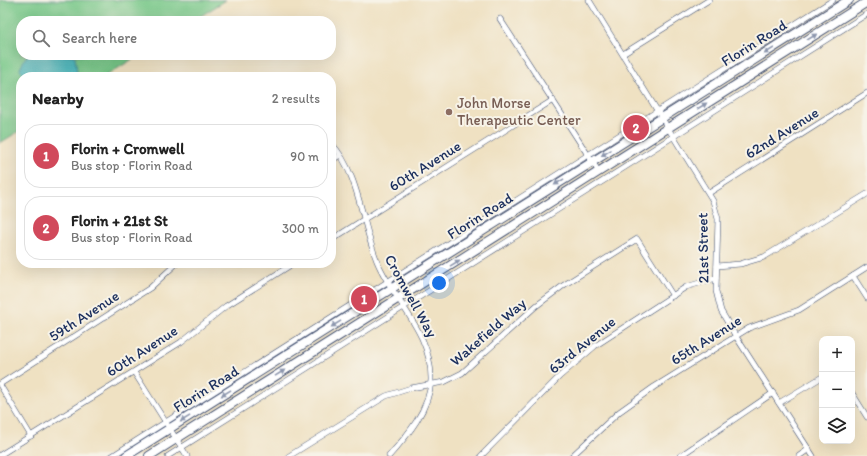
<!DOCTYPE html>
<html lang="en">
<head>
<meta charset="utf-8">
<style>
  :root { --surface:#fff; --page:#f2f2f2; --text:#222; --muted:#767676; --line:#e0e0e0; --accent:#d1495b }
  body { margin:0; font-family:Itim,sans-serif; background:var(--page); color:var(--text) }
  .controls { position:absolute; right:12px; bottom:12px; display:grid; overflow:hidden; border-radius:8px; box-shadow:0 4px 16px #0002 }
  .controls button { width:36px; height:36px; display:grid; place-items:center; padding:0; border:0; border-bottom:1px solid var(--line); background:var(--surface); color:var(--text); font:20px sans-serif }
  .you { position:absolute; left:439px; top:283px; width:14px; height:14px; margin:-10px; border:3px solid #fff; border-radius:50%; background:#1a73e8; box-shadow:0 0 0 6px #1a73e833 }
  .badge { display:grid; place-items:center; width:26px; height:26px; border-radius:50%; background:var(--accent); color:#fff; font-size:13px; font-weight:700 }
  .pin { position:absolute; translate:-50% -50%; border:2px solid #fff; box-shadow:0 1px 4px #0006 }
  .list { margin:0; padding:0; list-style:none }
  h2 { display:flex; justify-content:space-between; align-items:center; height:52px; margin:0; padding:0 16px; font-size:17px }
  h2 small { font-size:13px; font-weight:400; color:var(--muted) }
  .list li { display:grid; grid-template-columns:26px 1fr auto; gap:12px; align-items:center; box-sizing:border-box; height:64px; margin:0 8px 8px; padding:0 8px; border:1px solid var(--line); border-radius:16px }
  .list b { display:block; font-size:15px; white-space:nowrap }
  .list p { margin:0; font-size:13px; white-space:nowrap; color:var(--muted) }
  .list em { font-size:13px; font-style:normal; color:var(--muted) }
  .icon { flex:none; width:22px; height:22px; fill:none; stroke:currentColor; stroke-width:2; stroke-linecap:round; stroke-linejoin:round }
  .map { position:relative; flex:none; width:867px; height:456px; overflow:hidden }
  .search { position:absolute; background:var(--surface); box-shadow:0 4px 16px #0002; left:16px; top:16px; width:320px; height:44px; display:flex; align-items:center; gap:10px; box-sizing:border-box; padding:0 14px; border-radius:16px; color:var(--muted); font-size:15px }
  .panel { position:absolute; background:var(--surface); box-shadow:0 4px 16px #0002; left:16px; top:72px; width:320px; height:196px; border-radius:16px }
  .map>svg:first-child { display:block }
</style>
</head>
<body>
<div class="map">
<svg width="867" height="456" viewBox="0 0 867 456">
  <rect width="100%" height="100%" fill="#f7f3e8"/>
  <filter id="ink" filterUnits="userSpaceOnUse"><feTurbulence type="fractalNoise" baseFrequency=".025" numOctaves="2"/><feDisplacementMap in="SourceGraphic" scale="8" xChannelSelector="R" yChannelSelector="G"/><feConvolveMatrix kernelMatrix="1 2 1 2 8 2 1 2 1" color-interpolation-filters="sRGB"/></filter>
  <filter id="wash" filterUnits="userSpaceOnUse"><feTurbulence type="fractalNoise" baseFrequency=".012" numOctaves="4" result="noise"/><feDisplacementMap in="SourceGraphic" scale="16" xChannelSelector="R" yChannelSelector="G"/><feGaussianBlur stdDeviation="0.9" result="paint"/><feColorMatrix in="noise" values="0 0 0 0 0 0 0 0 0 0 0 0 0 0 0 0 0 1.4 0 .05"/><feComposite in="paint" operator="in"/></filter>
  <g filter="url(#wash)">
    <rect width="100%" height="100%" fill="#efe1c2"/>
    <polygon fill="#77c788" stroke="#497b73" points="0,0 226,0 193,21 21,21 21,55 139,55 104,77 21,77 21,130 0,143"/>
    <polygon fill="#45b5bb" stroke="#30728c" points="29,55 73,55 75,57 77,72 74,77 24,77 20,69 25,58"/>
  </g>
  <g filter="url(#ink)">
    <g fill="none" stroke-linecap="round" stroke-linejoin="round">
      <defs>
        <g id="street">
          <polyline points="589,0 713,201 718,219 716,291 721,311 735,335 813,456"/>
          <polyline points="500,19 599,172"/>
          <polyline points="623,54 709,0"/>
          <path d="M331,143c28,29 31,82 46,118 17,41 55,71 54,119 -1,29 -24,56 -42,76"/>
          <polyline points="331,161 340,155"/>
          <polyline points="709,193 867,93"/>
          <polyline points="331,240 553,100"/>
          <polyline points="717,266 740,264 764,257 867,194"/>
          <polyline points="853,276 867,298"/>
          <polyline points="134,372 187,456"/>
          <polyline points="0,384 150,288 177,263"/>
          <polyline points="0,385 31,436"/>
          <polyline points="852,393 867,417"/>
          <polyline points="779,403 822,377"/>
          <polyline points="0,455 181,342 226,306 294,263"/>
          <polyline points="112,456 833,0"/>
          <polyline points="168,456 867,14"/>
          <polyline points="289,456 386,396 411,388 444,382 462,373 536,306 564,285 637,239 673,296"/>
          <polyline points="481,456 560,376 595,346 686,287 716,278"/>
          <polyline points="572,456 619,412 654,387 749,328 799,310 867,267"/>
          <polyline points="680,456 773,393"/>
          <polyline points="799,456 809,449"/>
        </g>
        <g id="primary">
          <polyline points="126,456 849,0"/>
          <polyline points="149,456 867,2"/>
        </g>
      </defs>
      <use href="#street" stroke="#3b4a6d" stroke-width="6"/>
      <use href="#primary" stroke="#3b4a6d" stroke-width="10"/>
      <use href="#street" stroke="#fff" stroke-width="5"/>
      <use href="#primary" stroke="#fff" stroke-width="8"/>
    </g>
    <defs><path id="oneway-solid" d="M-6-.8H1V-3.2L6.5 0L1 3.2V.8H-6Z"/></defs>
    <g fill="#8d97ae">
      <use href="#oneway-solid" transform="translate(812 37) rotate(-32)"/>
      <use href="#oneway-solid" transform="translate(769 51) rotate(148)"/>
      <use href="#oneway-solid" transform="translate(702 106) rotate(-32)"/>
      <use href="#oneway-solid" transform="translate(606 153) rotate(148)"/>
      <use href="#oneway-solid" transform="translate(559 182) rotate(148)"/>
      <use href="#oneway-solid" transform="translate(455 263) rotate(-32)"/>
      <use href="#oneway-solid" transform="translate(336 324) rotate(148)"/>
      <use href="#oneway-solid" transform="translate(280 373) rotate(-32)"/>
      <use href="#oneway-solid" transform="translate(226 393) rotate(148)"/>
      <use href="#oneway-solid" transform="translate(185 419) rotate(148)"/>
    </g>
  </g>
  <circle fill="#8d6e63" stroke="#f7f3e8" stroke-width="1.5" cx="449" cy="112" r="4"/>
  <g text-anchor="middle" stroke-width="4" stroke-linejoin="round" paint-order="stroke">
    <g font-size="15" fill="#1b2f5e" stroke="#f7f3e8">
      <text transform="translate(754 43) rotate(-32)" y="5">Florin Road</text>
      <text transform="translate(782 133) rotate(-32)" y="5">62nd Avenue</text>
      <text transform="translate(425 166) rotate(-32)" y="5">60th Avenue</text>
      <text transform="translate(480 216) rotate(-32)" y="5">Florin Road</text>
      <text transform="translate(703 248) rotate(-91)" y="5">21st Street</text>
      <text transform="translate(411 296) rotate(61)" y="5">Cromwell Way</text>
      <text transform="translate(84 316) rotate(-33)" y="5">59th Avenue</text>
      <text transform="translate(488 332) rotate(-41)" y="5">Wakefield Way</text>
      <text transform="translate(706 340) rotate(-32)" y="5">65th Avenue</text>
      <text transform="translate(582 345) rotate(-39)" y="5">63rd Avenue</text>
      <text transform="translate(142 351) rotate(-33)" y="5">60th Avenue</text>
      <text transform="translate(206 389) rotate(-32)" y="5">Florin Road</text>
    </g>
    <g font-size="15" fill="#785e54" stroke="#f7f3e8" text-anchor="start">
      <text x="457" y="108">John Morse<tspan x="457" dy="17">Therapeutic Center</tspan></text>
    </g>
  </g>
</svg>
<div class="controls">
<button>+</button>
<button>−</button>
<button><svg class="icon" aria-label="layers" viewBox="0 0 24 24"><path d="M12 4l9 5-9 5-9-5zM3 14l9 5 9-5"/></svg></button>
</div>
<div class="you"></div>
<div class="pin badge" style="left:364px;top:299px">1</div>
<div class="pin badge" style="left:636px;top:128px">2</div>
<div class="search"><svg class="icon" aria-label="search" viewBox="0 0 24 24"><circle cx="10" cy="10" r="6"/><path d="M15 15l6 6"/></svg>Search here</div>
<section class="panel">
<h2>Nearby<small>2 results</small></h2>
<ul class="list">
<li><span class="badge">1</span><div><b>Florin + Cromwell</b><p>Bus stop · Florin Road</p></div><em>90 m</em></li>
<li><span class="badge">2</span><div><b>Florin + 21st St</b><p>Bus stop · Florin Road</p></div><em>300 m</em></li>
</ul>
</section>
</div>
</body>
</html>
